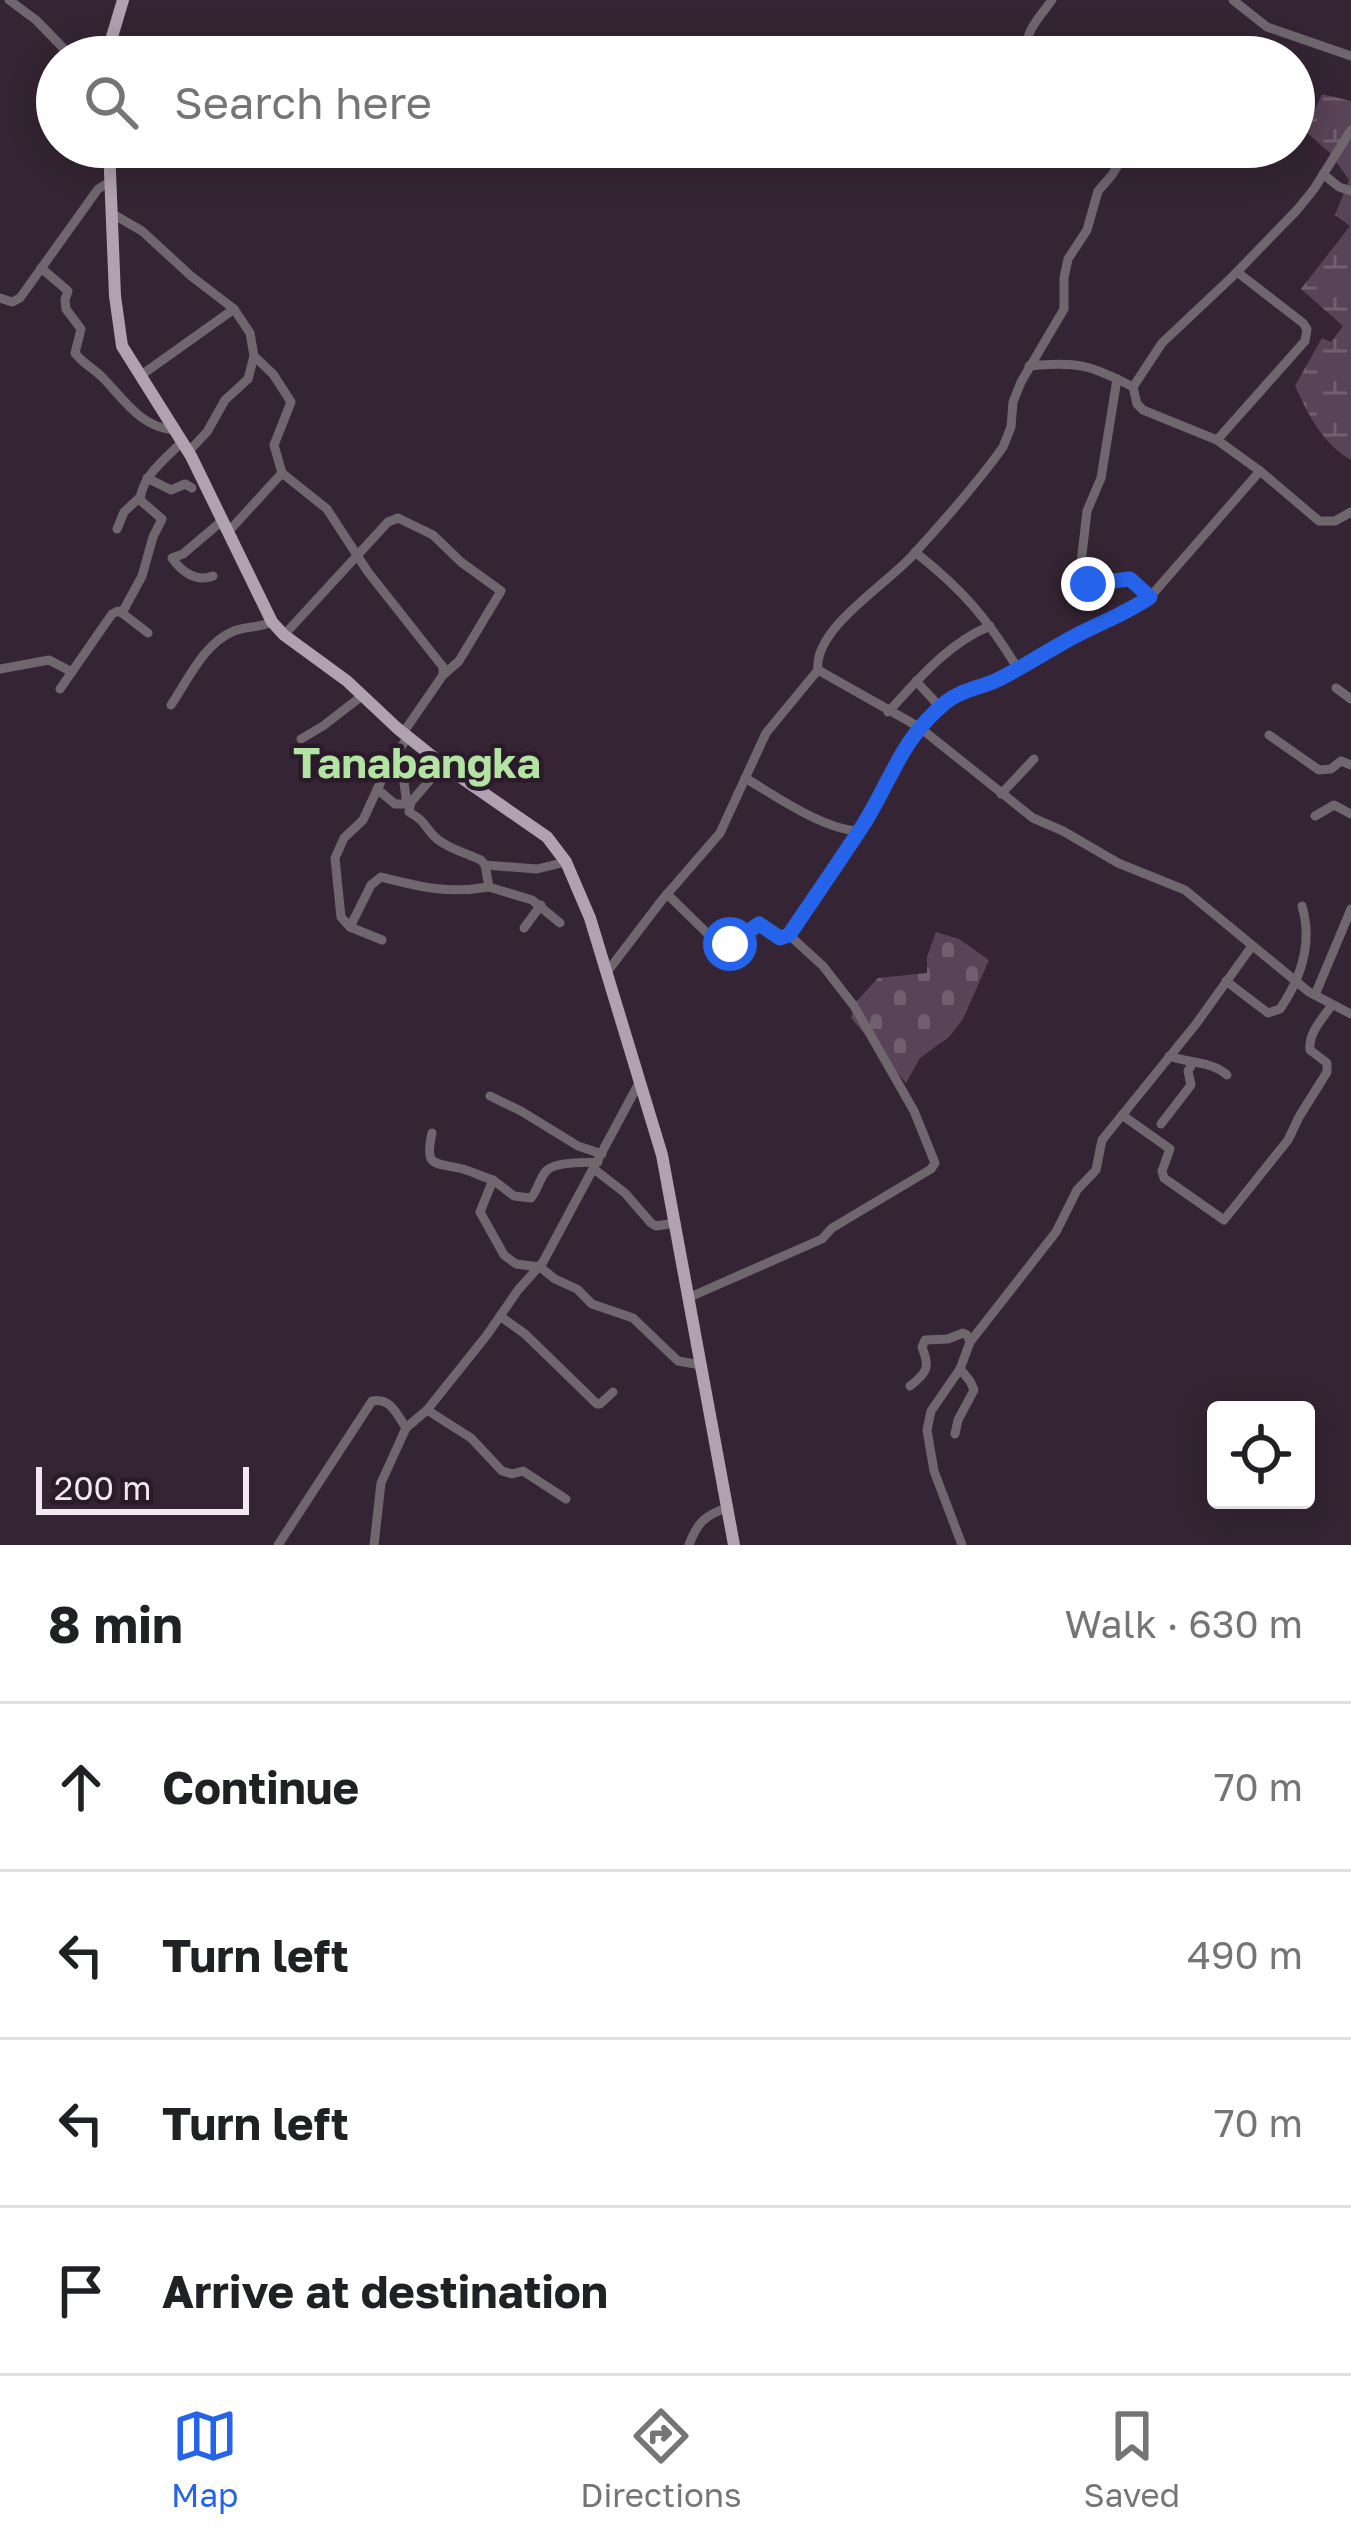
<!DOCTYPE html>
<html lang="en">
<head>
<meta charset="utf-8">
<style>
  :root { --surface:#fff; --page:#f2f2f2; --text:#202124; --muted:#757577; --line:#e0e0e0; --accent:#2563eb }
  body { margin:0; font-family:"Golos Text",sans-serif; background:var(--page); color:var(--text) }
  .controls { position:absolute; right:36px; bottom:36px; display:grid; overflow:hidden; border-radius:12px; box-shadow:0 6px 30px #0003 }
  .controls button { width:108px; height:108px; display:grid; place-items:center; padding:0; border:0; border-bottom:3px solid var(--line); background:var(--surface); color:var(--text); font:60px sans-serif }
  .scale { position:absolute; left:36px; bottom:30px; width:213px; box-sizing:border-box; padding-left:12px; border:6px solid #f3e8f2; border-top:0; font-size:33px; line-height:42px; white-space:nowrap; color:#f3e8f2; -webkit-text-stroke:9px #2b1b2a; paint-order:stroke }
  .stop { position:absolute; width:36px; height:36px; margin:-27px; border:9px solid #2563eb; border-radius:50%; background:#fff }
  .stop.end { background:#2563eb; border-color:#fff; box-shadow:0 3px 12px #0008 }
  .list { margin:0; padding:0; list-style:none }
  h2 { display:flex; justify-content:space-between; align-items:center; height:156px; margin:0; padding:0 48px; font-size:51px }
  h2 small { font-size:39px; font-weight:400; color:var(--muted) }
  .list li { display:grid; grid-template-columns:78px 1fr auto; gap:36px; align-items:center; box-sizing:border-box; height:168px; padding:0 48px; border-top:3px solid var(--line) }
  .list b { display:block; font-size:45px; white-space:nowrap }
  .list em { font-size:39px; font-style:normal; color:var(--muted) }
  .icon { flex:none; width:66px; height:66px; fill:none; stroke:currentColor; stroke-width:2; stroke-linecap:round; stroke-linejoin:round }
  .map { position:relative; flex:none; width:1351px; height:1545px; overflow:hidden }
  .search { position:absolute; background:var(--surface); box-shadow:0 6px 30px #0003; left:36px; right:36px; top:36px; height:132px; display:flex; align-items:center; gap:30px; box-sizing:border-box; padding:0 42px; border-radius:66px; color:var(--muted); font-size:45px }
  .sheet { height:828px; background:var(--surface) }
  nav { display:flex; justify-content:space-around; align-items:center; box-sizing:border-box; height:168px; border-top:3px solid var(--line); background:var(--surface); font-size:33px; color:var(--muted) }
  nav a { display:grid; justify-items:center; gap:6px }
  nav .on { color:var(--accent) }
  .map>svg:first-child { display:block }
</style>
</head>
<body>
<div class="map">
<svg width="1351" height="1545" viewBox="0 0 1351 1545">
  <defs>
    <pattern id="wetland-marsh" width="20" height="14" patternUnits="userSpaceOnUse" patternTransform="scale(3)"><rect width="20" height="14" fill="#594358"/><path d="M1 5h8M5 5V1M11 12h8M15 12V8" fill="none" stroke="#715e70"/></pattern>
    <pattern id="cemetery-stones" width="16" height="16" patternUnits="userSpaceOnUse" patternTransform="scale(3)"><rect width="16" height="16" fill="#594358"/><path d="M2 7V4a2 2 0 0 1 4 0v3zM10 15v-3a2 2 0 0 1 4 0v3z" fill="#715e70"/></pattern>
  </defs>
  <rect width="100%" height="100%" fill="#352534"/>
  <path fill="url(#wetland-marsh)" d="M1322,94l29,7v359c-29,-17 -42,-44 -56,-74l27,-48 9,4 12,-16 -42,-37 49,-63 -15,-11 14,-35 -19,-27 -25,-22z"/>
  <polygon fill="url(#cemetery-stones)" points="936,932 959,939 989,960 963,1019 950,1036 920,1058 906,1083 851,1018 857,1001 878,978 927,973 927,957"/>
  <g fill="none" stroke-linecap="round" stroke-linejoin="round">
    <g stroke="#6f666e" stroke-width="9">
      <polyline points="9,0 36,20 72,57"/>
      <polyline points="1233,0 1267,27 1351,56"/>
      <polyline points="196,57 203,47"/>
      <path d="M1030,57c-11,-21 10,-40 22,-57"/>
      <polyline points="1323,174 1339,187 1351,191"/>
      <polyline points="111,213 142,231 191,276 234,309 250,333 254,356 248,379 225,400 207,432 188,452"/>
      <path d="M41,268l27,23 -3,9 1,9 15,20 -6,24c8,11 20,16 29,26 21,22 37,48 70,51"/>
      <polyline points="0,298 12,302 20,298 98,189 111,181"/>
      <path d="M1029,366c48,-5 62,-1 104,21l4,17 6,6 74,30 43,31 59,50h16l16,-9"/>
      <polyline points="140,376 234,309"/>
      <polyline points="1117,379 1101,478 1087,511 1080,572 1083,580 1092,585 1108,580 1131,579 1150,597"/>
      <polyline points="1133,387 1162,343 1232,277 1297,210 1314,189 1351,130"/>
      <polyline points="1217,440 1305,341 1307,329 1303,323 1237,272"/>
      <polyline points="282,473 327,509 368,572 443,667 443,675 403,733"/>
      <polyline points="147,478 171,490 185,484 192,488"/>
      <polyline points="117,529 124,512 139,498"/>
      <polyline points="229,531 282,473 274,445 291,402 273,374 254,356"/>
      <path d="M915,552c48,38 72,66 103,117"/>
      <path d="M213,576c-17,7 -32,-5 -41,-18l11,-4 40,-34"/>
      <path d="M148,633l-26,-20 20,-37 11,-39 9,-18 -22,-19c2,-24 25,-41 42,-58"/>
      <polyline points="284,635 388,522 398,518 433,535 461,562 501,591 459,661 443,675"/>
      <polyline points="0,669 49,660 72,672"/>
      <path d="M818,670c-5,-41 69,-86 94,-114 31,-34 64,-71 91,-109l8,-20 2,-25 8,-20 43,-73v-31l4,-19 19,-29 11,-39 14,-16 17,-28"/>
      <polyline points="916,681 940,707"/>
      <polyline points="1336,688 1351,699"/>
      <polyline points="60,689 112,614 118,611 122,613"/>
      <path d="M171,705c17,-25 33,-62 63,-74 13,-5 25,-3 38,-9"/>
      <path d="M888,712c30,-32 60,-69 102,-86"/>
      <polyline points="1269,735 1319,770 1331,769 1341,761 1351,765"/>
      <polyline points="301,739 323,726 363,695"/>
      <path d="M443,765l-32,37 -2,10c15,9 13,10 23,22 11,13 34,19 49,26l4,5 4,22 43,13 28,23"/>
      <path d="M745,778c31,18 77,51 113,53l18,-29 28,-54 15,-21 29,-27 70,-31 56,-33 54,-24 22,-15 110,-126"/>
      <polyline points="377,789 395,804 407,804"/>
      <polyline points="1001,794 1034,759"/>
      <polyline points="407,804 404,783 407,774 420,767 432,775"/>
      <polyline points="1315,816 1334,805 1351,814"/>
      <polyline points="485,865 537,869 566,862"/>
      <polyline points="667,894 709,935 719,932 728,943 736,942 756,925 763,926 780,937 789,935"/>
      <path d="M350,927l21,-42 10,-8c40,10 66,17 108,10"/>
      <polyline points="524,928 541,905"/>
      <polyline points="382,940 350,927 341,917 335,858 344,838 363,820 389,764 408,737"/>
      <polyline points="607,972 662,900 720,833 766,733 818,670 919,727 1033,818 1063,831 1118,863 1185,890 1309,992 1351,1014"/>
      <path d="M1226,981l42,32 12,-4c21,-31 33,-66 22,-103"/>
      <polyline points="1315,995 1351,909"/>
      <path d="M1169,1056c19,7 43,5 58,19"/>
      <polyline points="490,1096 521,1111 578,1146 602,1154"/>
      <path d="M1122,1115l48,34 -8,22 2,7 60,42 64,-80 11,-23 28,-45v-9l-17,-13c-2,-17 13,-32 22,-45"/>
      <polyline points="1161,1124 1191,1085 1188,1071 1192,1064"/>
      <path d="M432,1133c-8,36 3,29 31,36 10,3 20,8 30,11"/>
      <path d="M598,1162c-13,1 -42,-1 -52,9 -6,7 -9,20 -15,27l-17,-2 -21,-16 -13,32 24,43 12,9 24,3 15,12 22,10 15,15 41,14 45,43 23,4"/>
      <polyline points="594,1169 625,1193 651,1223 656,1226 676,1223"/>
      <polyline points="690,1297 822,1239 832,1228 931,1169 935,1163 914,1111 854,1006 823,966 789,935 818,889 845,855 855,832"/>
      <polyline points="500,1316 525,1334 597,1404 600,1404 613,1392"/>
      <path d="M910,1386c18,-14 20,-19 12,-39l3,-7 23,-1 15,-6 4,2 3,7"/>
      <polyline points="427,1410 471,1438 502,1471 512,1474 523,1471 566,1499"/>
      <polyline points="955,1434 958,1420 974,1390 970,1381 960,1369"/>
      <path d="M278,1545l94,-144c18,-4 25,13 34,27"/>
      <polyline points="374,1545 381,1483 406,1428 427,1410 487,1335 518,1290 543,1262 639,1083"/>
      <path d="M689,1545c8,-22 16,-30 38,-37"/>
      <polyline points="962,1545 934,1471 927,1430 931,1411 960,1369 970,1342 1056,1232 1077,1190 1096,1170 1102,1140 1196,1024 1252,946"/>
    </g>
    <g stroke="#b2a1b1" stroke-width="12">
      <polyline points="106,57 123,0"/>
      <polyline points="109,147 115,296 122,346 191,456 272,622 284,635 347,681 397,728 443,765 547,837 566,862 590,918 662,1155 734,1545"/>
    </g>
  </g>
  <g fill="none" stroke-linecap="round" stroke-linejoin="round">
    <path stroke="#2563eb" stroke-width="15" d="M730,944l29,-20 21,14 9,-3c25,-37 52,-76 76,-113 28,-46 37,-84 81,-120 15,-12 34,-14 51,-22 27,-13 53,-31 80,-45 25,-13 50,-22 73,-38l-20,-18 -42,5"/>
  </g>
  <g text-anchor="middle" stroke-width="9" stroke-linejoin="round" paint-order="stroke">
    <g font-size="42" font-weight="bold" fill="#b4e4a3" stroke="#2b1b2a">
      <text x="417" y="778">Tanabangka</text>
    </g>
  </g>
</svg>
<div class="controls">
<button><svg class="icon" aria-label="locate" viewBox="0 0 24 24"><circle cx="12" cy="12" r="6"/><path d="M12 2v4M12 18v4M2 12h4M18 12h4"/></svg></button>
</div>
<div class="scale">200 m</div>
<div class="stop" style="left:730px;top:944px"></div>
<div class="stop end" style="left:1088px;top:584px"></div>
<div class="search"><svg class="icon" aria-label="search" viewBox="0 0 24 24"><circle cx="10" cy="10" r="6"/><path d="M15 15l6 6"/></svg>Search here</div>
</div>
<section class="sheet">
<h2>8 min<small>Walk · 630 m</small></h2>
<ul class="list">
<li><svg class="icon" aria-label="ahead" viewBox="0 0 24 24"><path d="M12 20V5M6 11l6-6 6 6"/></svg><div><b>Continue</b></div><em>70 m</em></li>
<li><svg class="icon" aria-label="left" viewBox="0 0 24 24"><path d="M17 20v-9H6M10 6l-5 5 5 5"/></svg><div><b>Turn left</b></div><em>490 m</em></li>
<li><svg class="icon" aria-label="left" viewBox="0 0 24 24"><path d="M17 20v-9H6M10 6l-5 5 5 5"/></svg><div><b>Turn left</b></div><em>70 m</em></li>
<li><svg class="icon" aria-label="arrive" viewBox="0 0 24 24"><path d="M6 21V4h12l-3 4 3 4H6"/></svg><div><b>Arrive at destination</b></div></li>
</ul>
</section>
<nav>
<a class="on"><svg class="icon" aria-label="map" viewBox="0 0 24 24"><path d="M3 6l6-2 6 2 6-2v14l-6 2-6-2-6 2zM9 4v14M15 6v14"/></svg>Map</a>
<a><svg class="icon" aria-label="directions" viewBox="0 0 24 24"><path d="M12 3l9 9-9 9-9-9zM9 14v-3h6M13 9l2 2-2 2"/></svg>Directions</a>
<a><svg class="icon" aria-label="saved" viewBox="0 0 24 24"><path d="M7 4h10v16l-5-4-5 4z"/></svg>Saved</a>
</nav>
</body>
</html>
